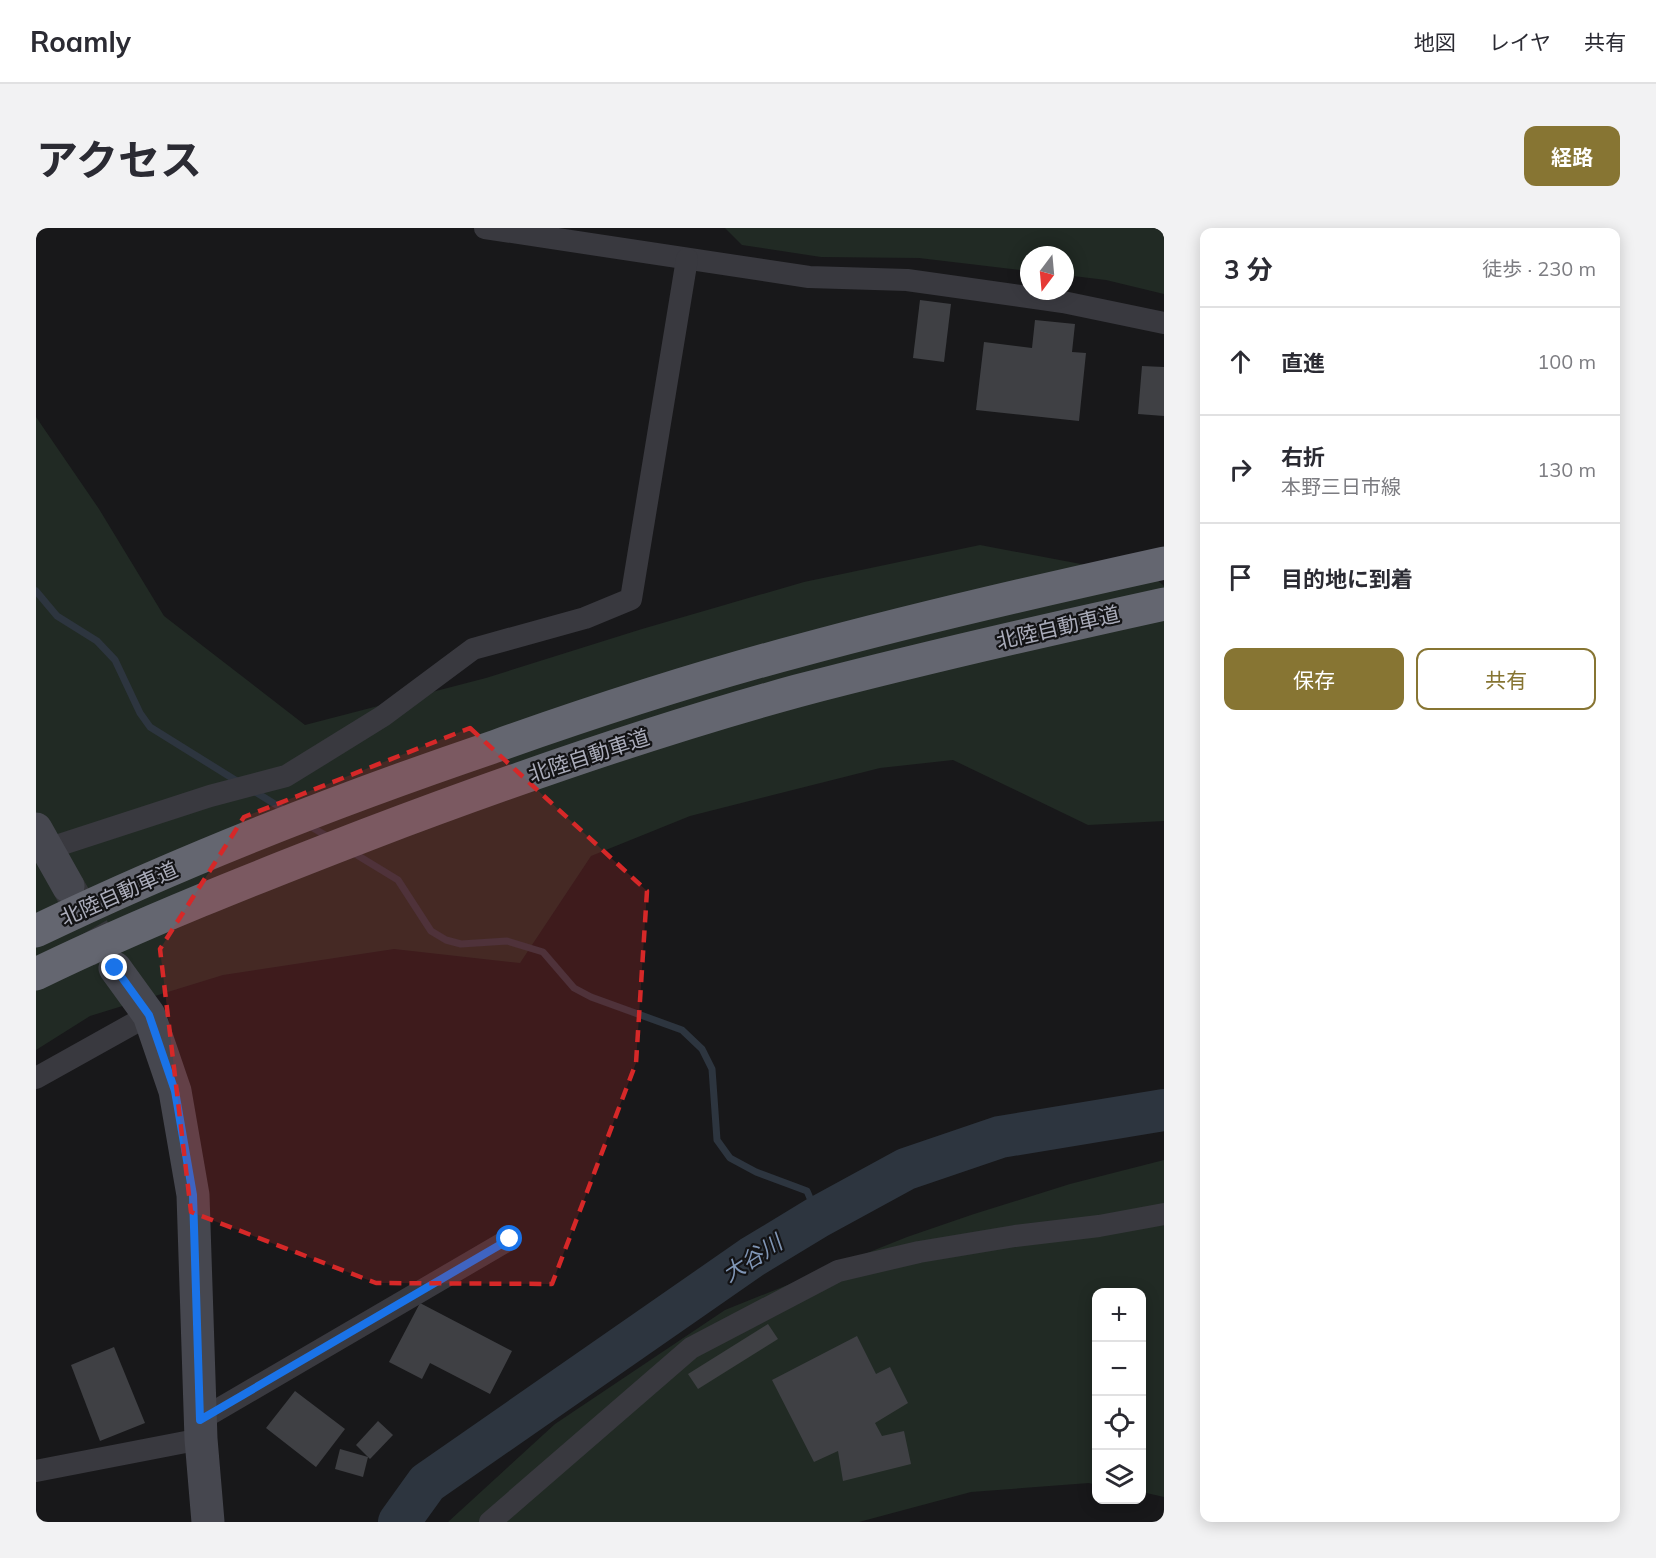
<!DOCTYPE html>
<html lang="ja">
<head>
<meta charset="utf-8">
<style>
  :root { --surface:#fff; --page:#f2f2f3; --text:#2b2b33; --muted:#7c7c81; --line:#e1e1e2; --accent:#877533 }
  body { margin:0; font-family:Mulish,"Noto Sans JP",sans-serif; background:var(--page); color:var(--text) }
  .controls { position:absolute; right:18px; bottom:18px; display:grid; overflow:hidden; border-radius:12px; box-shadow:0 3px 15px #0003 }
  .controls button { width:54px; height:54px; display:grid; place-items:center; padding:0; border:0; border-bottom:2px solid var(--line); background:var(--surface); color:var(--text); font:30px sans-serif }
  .compass { position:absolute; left:984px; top:18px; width:54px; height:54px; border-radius:50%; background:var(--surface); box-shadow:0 3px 15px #0003; rotate:196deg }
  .stop { position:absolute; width:18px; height:18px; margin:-14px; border:4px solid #1a73e8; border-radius:50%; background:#fff }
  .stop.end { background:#1a73e8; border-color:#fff; box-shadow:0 2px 6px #0008 }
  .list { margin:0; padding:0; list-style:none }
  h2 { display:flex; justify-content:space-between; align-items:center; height:78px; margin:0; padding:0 24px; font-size:26px }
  h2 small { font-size:20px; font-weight:400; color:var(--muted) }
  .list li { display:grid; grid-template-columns:39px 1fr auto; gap:18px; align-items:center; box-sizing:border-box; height:108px; padding:0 24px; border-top:2px solid var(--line) }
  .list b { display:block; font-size:22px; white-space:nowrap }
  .list p { margin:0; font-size:20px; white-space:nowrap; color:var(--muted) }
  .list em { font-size:20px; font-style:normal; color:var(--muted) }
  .actions { display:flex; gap:12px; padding:18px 24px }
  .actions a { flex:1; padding:14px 0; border:2px solid var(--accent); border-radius:12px; text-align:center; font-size:21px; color:var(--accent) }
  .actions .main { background:var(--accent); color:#fff }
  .icon { flex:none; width:33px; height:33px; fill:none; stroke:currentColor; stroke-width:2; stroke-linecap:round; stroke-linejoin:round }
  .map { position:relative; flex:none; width:1128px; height:1294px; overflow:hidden; border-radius:12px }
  header { display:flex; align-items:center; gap:36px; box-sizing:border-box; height:84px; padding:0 30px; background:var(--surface); border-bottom:2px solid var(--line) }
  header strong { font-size:28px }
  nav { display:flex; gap:33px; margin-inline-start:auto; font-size:21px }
  .intro { display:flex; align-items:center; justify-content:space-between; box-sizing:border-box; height:144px; padding:0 36px }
  h1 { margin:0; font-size:42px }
  .button { padding:15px 27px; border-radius:12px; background:var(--accent); color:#fff; font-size:21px; font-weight:700 }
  main { display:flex; gap:36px; padding:0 36px }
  aside { flex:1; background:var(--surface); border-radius:12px; box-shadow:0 3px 15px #0003 }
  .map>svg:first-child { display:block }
</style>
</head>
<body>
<header>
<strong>Roamly</strong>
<nav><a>地図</a><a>レイヤ</a><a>共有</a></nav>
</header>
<div class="intro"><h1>アクセス</h1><a class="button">経路</a></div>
<main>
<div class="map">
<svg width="1128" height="1294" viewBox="0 0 1128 1294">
  <rect width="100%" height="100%" fill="#18181a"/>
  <g fill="#212a24">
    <polygon points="689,0 1128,0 1128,66 1070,52 1029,47 1029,27 993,27 993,43 883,30 785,29 706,17"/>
    <polygon points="0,189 63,281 128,388 269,497 450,450 606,401 768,354 944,317 1119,350 1128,358 1128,593 1052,597 917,532 844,540 654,588 555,628 484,735 358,721 187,747 54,788 0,822"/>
    <polygon points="1128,932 1128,1269 1106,1264 1106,1064 1060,1064 1060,1257 1053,1255 935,1264 823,1294 412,1294 519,1196 689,1082 871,1009 938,986 1034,956"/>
  </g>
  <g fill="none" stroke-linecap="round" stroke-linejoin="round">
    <g stroke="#2d353f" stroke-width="7">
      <polyline points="0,363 21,388 61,413 79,432 104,485 114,499 204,555"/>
      <polyline points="216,562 250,583"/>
      <polyline points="272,597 294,610"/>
      <polyline points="316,624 362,652 395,703 410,712 425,716 471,713 507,724 538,760 555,769 646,802 666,821 676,841 681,912 694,930 720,944 771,963 782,989"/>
    </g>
    <polyline stroke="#2d353f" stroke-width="42" points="363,1294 391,1255 716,1029 782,989 870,941 964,909 1128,882"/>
  </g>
  <g fill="#3f4044">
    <polygon points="884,72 915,76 908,134 877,130"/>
    <polygon points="999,92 1039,96 1036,124 1050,125 1043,193 940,182 948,114 996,120"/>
    <polygon points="1106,138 1128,139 1128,188 1102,186"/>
    <polygon points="384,1075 476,1123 454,1166 394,1135 386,1151 353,1134"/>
    <polygon points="732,1096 742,1111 662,1161 652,1146"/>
    <polygon points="821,1108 840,1146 854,1139 872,1175 839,1195 846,1208 868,1203 875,1236 807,1253 802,1223 778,1234 736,1152"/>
    <polygon points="78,1119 109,1195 64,1213 35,1137"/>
    <polygon points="259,1163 309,1201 280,1239 230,1200"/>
    <polygon points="342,1193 357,1207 334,1231 320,1217"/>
    <polygon points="304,1221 332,1229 327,1249 299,1241"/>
  </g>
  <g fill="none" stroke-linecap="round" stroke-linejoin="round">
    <polyline stroke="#35363a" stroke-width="33" stroke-dasharray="33 16" stroke-linecap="butt" points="32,658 79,740"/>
    <g stroke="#39393f" stroke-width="22">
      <polyline points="449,0 773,49 871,52 1027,74 1128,95"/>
      <polyline points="11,621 174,568 250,548 347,488 437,421 549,390 595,371 651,31"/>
      <polyline points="0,850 113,787"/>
      <polyline points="164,1192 474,1011"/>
      <polyline points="0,1243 165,1211"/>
      <polyline points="454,1294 655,1120 802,1043 883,1024 979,1008 1063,998 1128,986"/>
    </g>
    <g stroke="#46474f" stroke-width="33">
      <polyline points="0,601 32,658"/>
      <polyline points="79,740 113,787 139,863 157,967 165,1211 172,1294"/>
    </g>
    <g stroke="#646670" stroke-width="33">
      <path d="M0,703c149,-72 304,-132 460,-185 99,-35 200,-68 302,-95 121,-33 243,-61 366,-88"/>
      <path d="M0,746c107,-52 219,-96 330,-139 142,-54 285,-104 431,-144 122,-32 244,-60 367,-87"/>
    </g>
  </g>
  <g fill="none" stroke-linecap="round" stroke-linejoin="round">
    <polyline stroke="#1a73e8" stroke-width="8" points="79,740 113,787 139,863 157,967 164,1192 474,1011"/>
  </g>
  <path fill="#d62828" fill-opacity="0.2" stroke="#d62828" stroke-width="4.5" stroke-dasharray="12 8" stroke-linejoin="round" d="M434,500l177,163 -11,172 -84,221 -176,-1 -185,-71 -31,-263 84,-132z"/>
  <g text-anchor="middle" stroke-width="4.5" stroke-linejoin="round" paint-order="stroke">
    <g font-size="21" fill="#aaacba" stroke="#131315">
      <text transform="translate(1022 400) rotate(-13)" y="7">北陸自動車道</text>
      <text transform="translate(553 528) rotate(-18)" y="7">北陸自動車道</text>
      <text transform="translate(83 666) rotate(-24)" y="7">北陸自動車道</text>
    </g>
    <g font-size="22" font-style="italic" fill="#8096b6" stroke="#131315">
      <text transform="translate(716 1030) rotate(-33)" y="8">大谷川</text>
    </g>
  </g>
</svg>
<div class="controls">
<button>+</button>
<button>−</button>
<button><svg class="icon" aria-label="locate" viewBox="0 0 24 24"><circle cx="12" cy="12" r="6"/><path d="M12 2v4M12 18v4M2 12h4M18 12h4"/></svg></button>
<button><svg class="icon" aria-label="layers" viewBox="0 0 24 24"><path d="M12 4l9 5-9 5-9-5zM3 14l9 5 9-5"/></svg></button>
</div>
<svg class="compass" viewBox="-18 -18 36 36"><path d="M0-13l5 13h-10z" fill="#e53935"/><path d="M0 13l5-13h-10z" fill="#7c7c81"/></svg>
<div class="stop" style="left:474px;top:1011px"></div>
<div class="stop end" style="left:79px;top:740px"></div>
</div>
<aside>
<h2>3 分<small>徒歩 · 230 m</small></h2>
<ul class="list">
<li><svg class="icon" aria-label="ahead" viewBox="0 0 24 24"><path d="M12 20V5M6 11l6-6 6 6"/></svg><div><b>直進</b></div><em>100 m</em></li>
<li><svg class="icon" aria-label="right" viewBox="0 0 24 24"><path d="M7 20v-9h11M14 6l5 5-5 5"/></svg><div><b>右折</b><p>本野三日市線</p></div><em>130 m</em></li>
<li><svg class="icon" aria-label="arrive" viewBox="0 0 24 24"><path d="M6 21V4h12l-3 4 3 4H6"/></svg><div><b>目的地に到着</b></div></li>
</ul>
<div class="actions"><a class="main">保存</a><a>共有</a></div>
</aside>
</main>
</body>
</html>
